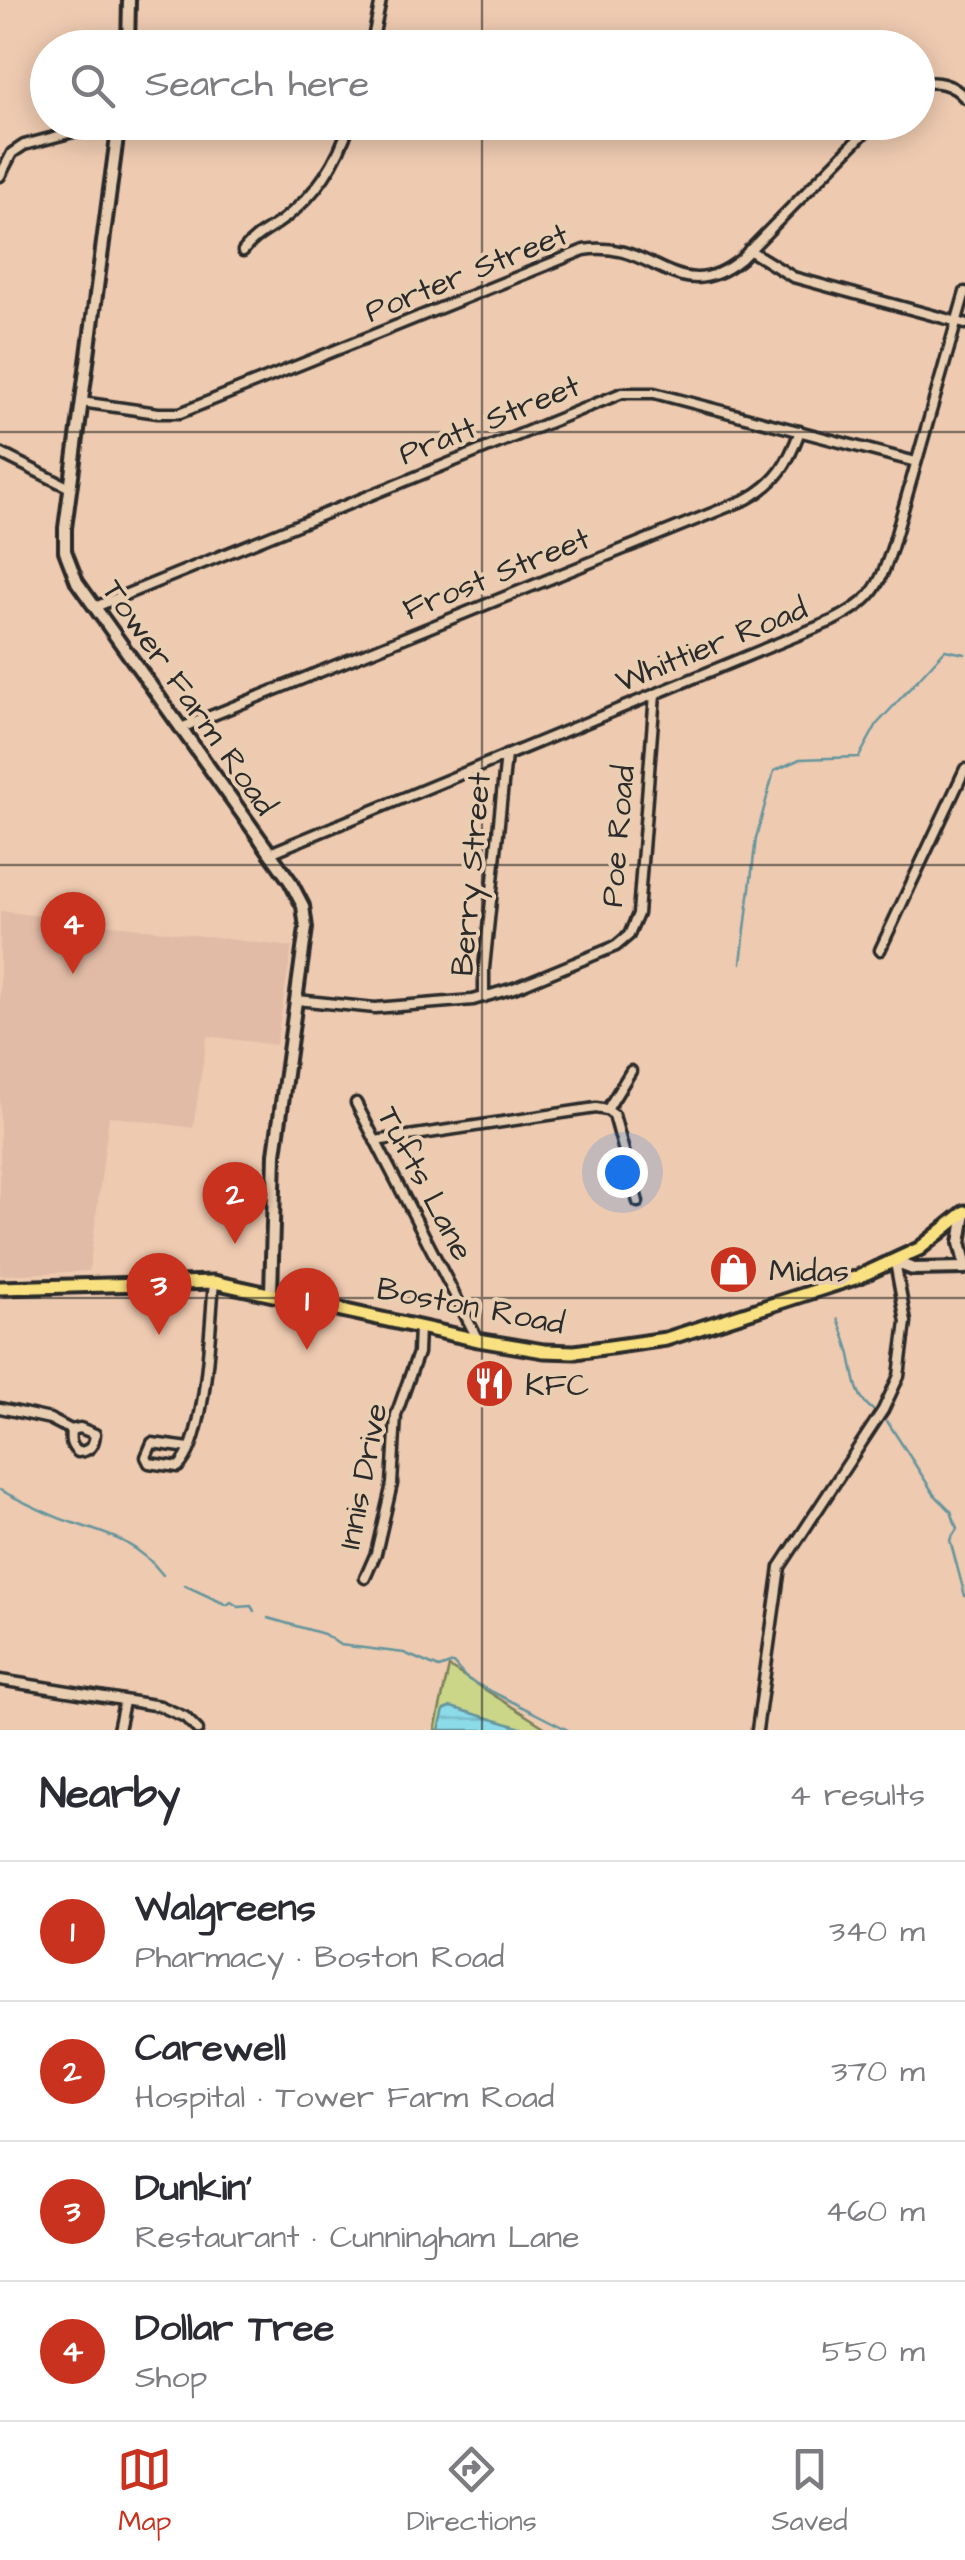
<!DOCTYPE html>
<html lang="en">
<head>
<meta charset="utf-8">
<style>
  :root { --surface:#fff; --page:#f7f7f7; --text:#2b2b33; --muted:#7c7c81; --line:#e1e1e2; --accent:#c8321e }
  body { margin:0; font-family:"Architects Daughter",sans-serif; background:var(--page); color:var(--text) }
  .you { position:absolute; left:622px; top:1172px; width:35px; height:35px; margin:-25px; border:8px solid #fff; border-radius:50%; background:#1a73e8; box-shadow:0 0 0 15px #1a73e833 }
  .badge { display:grid; place-items:center; width:65px; height:65px; border-radius:50%; background:var(--accent); color:#fff; font-size:32px; font-weight:700 }
  .pin { position:absolute; translate:-50% -82px; filter:drop-shadow(0 2px 5px #0008) }
  .pin::after { content:''; position:absolute; top:52px; width:35px; height:30px; background:inherit; clip-path:polygon(0 0,100% 0,50% 100%) }
  .list { margin:0; padding:0; list-style:none }
  h2 { display:flex; justify-content:space-between; align-items:center; height:130px; margin:0; padding:0 40px; font-size:42px }
  h2 small { font-size:32px; font-weight:400; color:var(--muted) }
  .list li { display:grid; grid-template-columns:65px 1fr auto; gap:30px; align-items:center; box-sizing:border-box; height:140px; padding:0 40px; border-top:2px solid var(--line) }
  .list b { display:block; font-size:38px; white-space:nowrap }
  .list p { margin:0; font-size:32px; white-space:nowrap; color:var(--muted) }
  .list em { font-size:32px; font-style:normal; color:var(--muted) }
  .icon { flex:none; width:55px; height:55px; fill:none; stroke:currentColor; stroke-width:2; stroke-linecap:round; stroke-linejoin:round }
  .map { position:relative; flex:none; width:965px; height:1730px; overflow:hidden }
  .search { position:absolute; background:var(--surface); box-shadow:0 5px 25px #0003; left:30px; right:30px; top:30px; height:110px; display:flex; align-items:center; gap:25px; box-sizing:border-box; padding:0 35px; border-radius:55px; color:var(--muted); font-size:38px }
  .sheet { height:690px; background:var(--surface) }
  nav { display:flex; justify-content:space-around; align-items:center; box-sizing:border-box; height:140px; border-top:2px solid var(--line); background:var(--surface); font-size:28px; color:var(--muted) }
  nav a { display:grid; justify-items:center; gap:5px }
  nav .on { color:var(--accent) }
  .map>svg:first-child { display:block }
</style>
</head>
<body>
<div class="map">
<svg width="965" height="1730" viewBox="0 0 965 1730">
  <defs>
    <pattern id="water-rules" width="6" height="5" patternUnits="userSpaceOnUse" patternTransform="scale(2.5)"><rect width="6" height="5" fill="#8cdbe9"/><path d="M0 2.5h6" fill="none" stroke="#79bcc8"/></pattern>
  </defs>
  <rect width="100%" height="100%" fill="#eecab0"/>
  <filter id="ink" filterUnits="userSpaceOnUse"><feTurbulence type="fractalNoise" baseFrequency=".01" numOctaves="2"/><feDisplacementMap in="SourceGraphic" scale="20" xChannelSelector="R" yChannelSelector="G"/><feConvolveMatrix kernelMatrix="1 2 1 2 8 2 1 2 1" color-interpolation-filters="sRGB"/></filter>
  <g filter="url(#ink)">
    <polygon fill="#e1bba6" points="0,911 292,947 276,1045 207,1036 193,1128 109,1116 89,1271 0,1275"/>
    <polygon fill="#cbd689" stroke="#7b805a" stroke-width="2.5" points="449,1667 549,1730 435,1730"/>
    <polygon fill="url(#water-rules)" stroke="#65959d" stroke-width="2.5" points="451,1707 528,1730 439,1730 444,1710"/>
    <g fill="none" stroke-linecap="round" stroke-linejoin="round">
      <g stroke="#65959d" stroke-width="2.5">
        <polyline points="741,963 756,838 774,771 800,759 859,757 877,724 945,650 965,654"/>
        <path d="M838,1319c4,11 8,21 11,32 6,22 4,44 24,59"/>
        <polyline points="887,1421 934,1494 951,1511 957,1529 950,1540 965,1596"/>
        <path d="M0,1490c22,11 44,23 67,31 39,13 69,19 96,54"/>
        <polyline points="184,1585 227,1605 231,1602 239,1607 251,1606 254,1611"/>
        <polyline points="268,1618 324,1634 340,1645 404,1653 439,1668 453,1663 467,1679 568,1730"/>
      </g>
      <defs>
        <g id="street">
          <polyline points="371,48 381,0"/>
          <path d="M918,85c17,-6 35,-1 47,13"/>
          <polyline points="0,176 12,153 24,145 111,122"/>
          <polyline points="749,250 793,277 965,324"/>
          <path d="M243,251c12,-16 27,-21 42,-33 33,-25 53,-57 65,-96"/>
          <path d="M81,402l77,11h22l404,-163c69,-12 93,61 157,9l134,-137"/>
          <polyline points="0,453 70,488"/>
          <polyline points="95,607 622,393 654,393 916,462"/>
          <path d="M181,728l566,-229c31,-17 41,-36 53,-68"/>
          <path d="M270,853l562,-232c40,-20 46,-32 60,-73l73,-256"/>
          <polyline points="880,950 965,769"/>
          <polyline points="484,997 484,968 506,755"/>
          <polyline points="297,1000 375,1008 473,1000 514,988 616,946 629,935 638,914 655,694"/>
          <polyline points="631,1071 607,1110 614,1115 638,1202"/>
          <polyline points="356,1103 478,1340"/>
          <polyline points="375,1141 596,1108 607,1110"/>
          <polyline points="0,1408 50,1419 71,1430"/>
          <path d="M80,1428l15,6c-1,12 -5,17 -17,18 -8,-6 -8,-13 -7,-22z"/>
          <path d="M189,1448l-37,-5 -6,14 3,6 29,4c29,-25 32,-145 36,-185"/>
          <polyline points="365,1578 376,1553 392,1484 396,1415 418,1353 419,1326"/>
          <polyline points="0,1680 160,1706 185,1717 198,1730"/>
          <polyline points="118,1730 124,1702"/>
          <polyline points="757,1730 780,1567 883,1410 899,1376 906,1322 895,1262"/>
        </g>
        <g id="secondary">
          <polyline points="128,48 129,0"/>
          <polyline points="119,122 65,528 65,551 77,582 290,881 303,906 306,928 275,1154 271,1293"/>
          <polyline points="965,1213 960,1243 965,1263"/>
          <polyline points="895,1262 913,1269 965,1268"/>
        </g>
        <polyline id="primary" points="0,1288 214,1282 478,1340 544,1351 575,1352 666,1339 858,1277 919,1249 965,1212"/>
      </defs>
      <use href="#street" stroke="#2b2b2b" stroke-width="15"/>
      <use href="#secondary" stroke="#2b2b2b" stroke-width="18"/>
      <use href="#primary" stroke="#2b2b2b" stroke-width="19"/>
      <use href="#street" stroke="#eaceb1" stroke-width="8"/>
      <use href="#secondary" stroke="#eaceb1" stroke-width="10"/>
      <use href="#primary" stroke="#f9e181" stroke-width="11"/>
    </g>
  </g>
  <path fill="none" stroke="#2b2b2b" stroke-width="2.5" stroke-opacity="0.55" d="M482,0v48M482,122v1608M0,432h965M0,865h965M0,1298h965"/>
  <defs>
    <symbol id="shop-disc" viewBox="-11 -11 22 22"><circle r="9.5" fill="#c8321e" stroke="#eaceb1"/><path d="M-5-2.5h2.3a2.7 3.5 0 0 1 5.4 0H5L5.5 6h-11ZM-1.5-2.5h3a1.5 2.3 0 0 0-3 0Z" fill="#fff"/></symbol>
    <symbol id="restaurant-disc" viewBox="-11 -11 22 22"><circle r="9.5" fill="#c8321e" stroke="#eaceb1"/><path d="M-5-6h1v4h1v-4h1v4h1v-4h1v5L-1.5 .5V6h-2V.5L-5-1ZM5-6V6H3V1.5H1.5Q1.5-4 5-6Z" fill="#fff"/></symbol>
  </defs>
  <g fill-rule="evenodd">
    <use href="#shop-disc" x="706" y="1242" width="55" height="55"/>
    <use href="#restaurant-disc" x="462" y="1356" width="55" height="55"/>
  </g>
  <g text-anchor="middle" stroke-width="8" stroke-linejoin="round" paint-order="stroke">
    <g font-size="32" fill="#2b2b2b" stroke="#eaceb1">
      <text transform="translate(466 272) rotate(-22)" y="11">Porter Street</text>
      <text transform="translate(489 419) rotate(-22)" y="11">Pratt Street</text>
      <text transform="translate(496 573) rotate(-22)" y="11">Frost Street</text>
      <text transform="translate(711 644) rotate(-22)" y="11">Whittier Road</text>
      <text transform="translate(190 697) rotate(55)" y="11">Tower Farm Road</text>
      <text transform="translate(617 836) rotate(-85)" y="11">Poe Road</text>
      <text transform="translate(470 874) rotate(-85)" y="11">Berry Street</text>
      <text transform="translate(426 1183) rotate(62)" y="11">Tufts Lane</text>
      <text transform="translate(471 1305) rotate(11)" y="11">Boston Road</text>
      <text transform="translate(362 1476) rotate(-79)" y="11">Innis Drive</text>
    </g>
    <g font-size="32" fill="#2b2b2b" stroke="#eaceb1" text-anchor="start">
      <text x="769" y="1281">Midas</text>
      <text x="525" y="1395">KFC</text>
    </g>
  </g>
</svg>
<div class="you"></div>
<div class="pin badge" style="left:307px;top:1350px">1</div>
<div class="pin badge" style="left:235px;top:1244px">2</div>
<div class="pin badge" style="left:159px;top:1335px">3</div>
<div class="pin badge" style="left:73px;top:974px">4</div>
<div class="search"><svg class="icon" aria-label="search" viewBox="0 0 24 24"><circle cx="10" cy="10" r="6"/><path d="M15 15l6 6"/></svg>Search here</div>
</div>
<section class="sheet">
<h2>Nearby<small>4 results</small></h2>
<ul class="list">
<li><span class="badge">1</span><div><b>Walgreens</b><p>Pharmacy · Boston Road</p></div><em>340 m</em></li>
<li><span class="badge">2</span><div><b>Carewell</b><p>Hospital · Tower Farm Road</p></div><em>370 m</em></li>
<li><span class="badge">3</span><div><b>Dunkin'</b><p>Restaurant · Cunningham Lane</p></div><em>460 m</em></li>
<li><span class="badge">4</span><div><b>Dollar Tree</b><p>Shop</p></div><em>550 m</em></li>
</ul>
</section>
<nav>
<a class="on"><svg class="icon" aria-label="map" viewBox="0 0 24 24"><path d="M3 6l6-2 6 2 6-2v14l-6 2-6-2-6 2zM9 4v14M15 6v14"/></svg>Map</a>
<a><svg class="icon" aria-label="directions" viewBox="0 0 24 24"><path d="M12 3l9 9-9 9-9-9zM9 14v-3h6M13 9l2 2-2 2"/></svg>Directions</a>
<a><svg class="icon" aria-label="saved" viewBox="0 0 24 24"><path d="M7 4h10v16l-5-4-5 4z"/></svg>Saved</a>
</nav>
</body>
</html>
